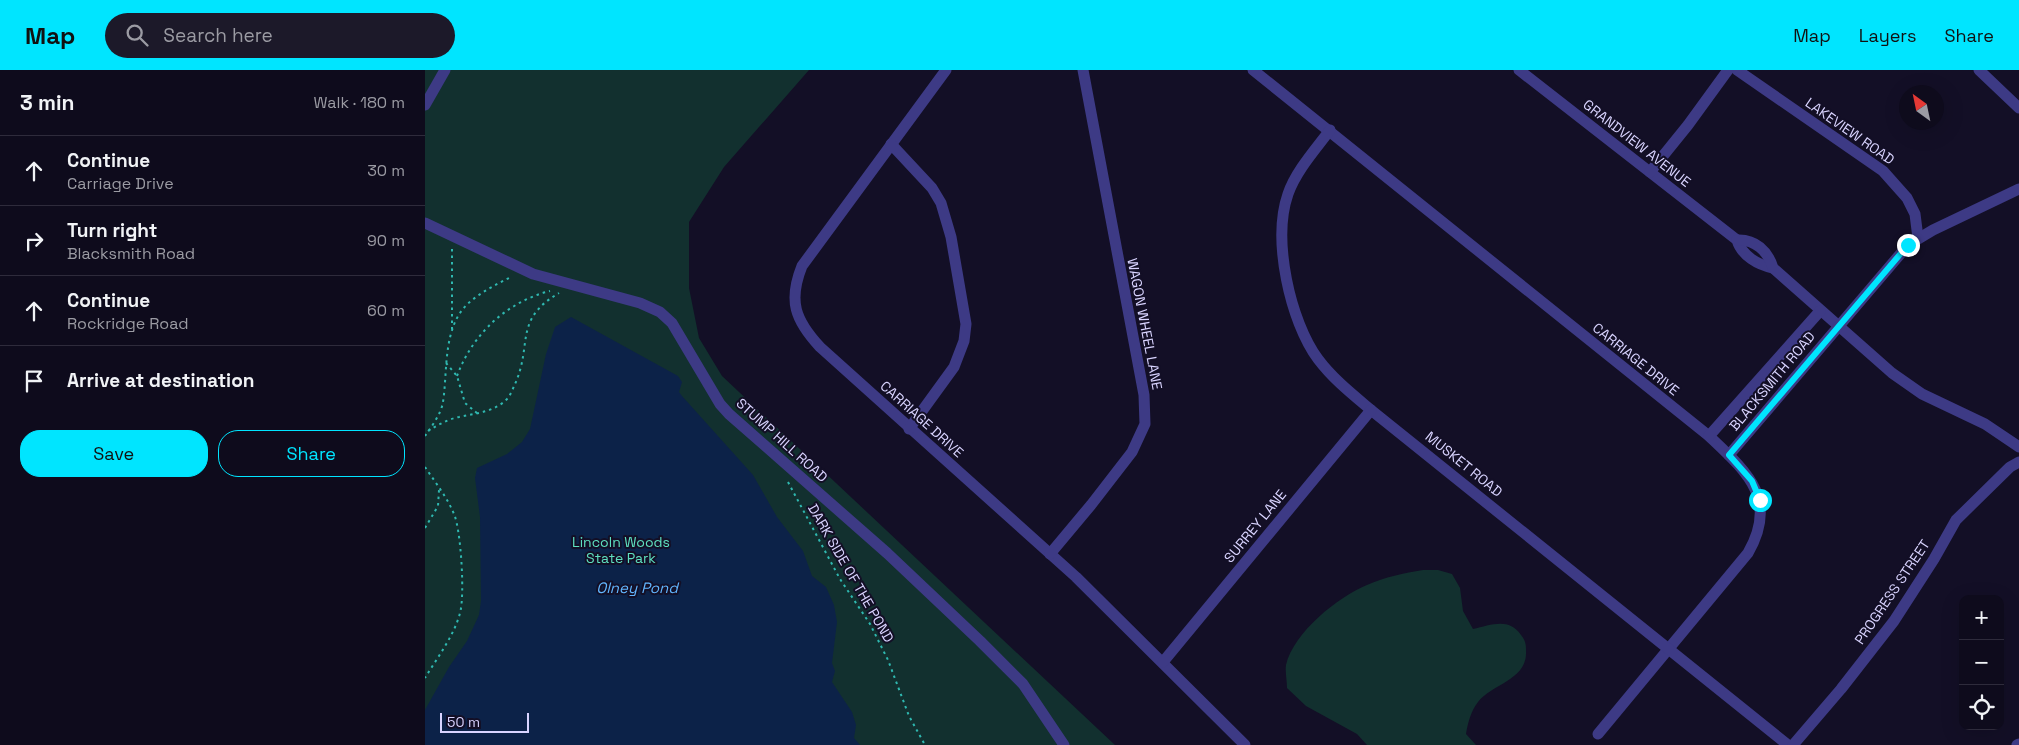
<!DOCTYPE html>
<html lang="en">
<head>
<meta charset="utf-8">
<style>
  :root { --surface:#0e0b1c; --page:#1c1929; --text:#f1f3f6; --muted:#9b9ba3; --line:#2e2b3b; --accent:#00e5ff }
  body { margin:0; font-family:"Space Grotesk",sans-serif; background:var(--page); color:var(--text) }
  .controls { position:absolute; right:15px; bottom:15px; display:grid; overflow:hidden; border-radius:10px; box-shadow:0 5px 20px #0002 }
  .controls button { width:45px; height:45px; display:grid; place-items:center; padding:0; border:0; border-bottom:1px solid var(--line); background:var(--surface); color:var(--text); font:25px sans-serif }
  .compass { position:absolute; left:1474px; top:15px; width:45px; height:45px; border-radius:50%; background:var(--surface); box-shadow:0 5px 20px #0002; rotate:327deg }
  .scale { position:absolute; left:15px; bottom:12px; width:89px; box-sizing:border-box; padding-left:5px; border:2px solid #d9d4ff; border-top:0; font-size:14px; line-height:18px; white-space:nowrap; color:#d9d4ff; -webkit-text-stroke:4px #130f26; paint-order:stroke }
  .stop { position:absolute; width:15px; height:15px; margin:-11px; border:4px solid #00e5ff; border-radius:50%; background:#fff }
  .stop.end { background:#00e5ff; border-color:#fff; box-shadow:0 1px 5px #0008 }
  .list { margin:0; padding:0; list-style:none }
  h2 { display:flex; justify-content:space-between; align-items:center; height:65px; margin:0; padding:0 20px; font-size:21px }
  h2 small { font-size:16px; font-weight:400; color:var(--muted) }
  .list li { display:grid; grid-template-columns:32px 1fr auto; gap:15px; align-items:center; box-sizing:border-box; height:70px; padding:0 20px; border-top:1px solid var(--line) }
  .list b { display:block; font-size:19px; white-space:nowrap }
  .list p { margin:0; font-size:16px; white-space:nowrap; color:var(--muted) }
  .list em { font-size:16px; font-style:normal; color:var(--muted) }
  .actions { display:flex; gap:10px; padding:15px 20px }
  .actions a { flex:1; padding:11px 0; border:1px solid var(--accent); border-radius:20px; text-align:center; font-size:18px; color:var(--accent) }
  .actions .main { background:var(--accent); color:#111 }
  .icon { flex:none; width:28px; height:28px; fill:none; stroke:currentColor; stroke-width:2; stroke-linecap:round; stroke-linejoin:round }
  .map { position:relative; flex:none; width:1594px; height:675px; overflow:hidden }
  header { display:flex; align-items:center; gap:30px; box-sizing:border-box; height:70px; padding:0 25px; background:var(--accent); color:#111 }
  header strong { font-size:24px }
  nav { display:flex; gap:28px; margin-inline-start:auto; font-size:18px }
  .search { width:350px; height:45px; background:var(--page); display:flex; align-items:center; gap:12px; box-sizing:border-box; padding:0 18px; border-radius:28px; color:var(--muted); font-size:19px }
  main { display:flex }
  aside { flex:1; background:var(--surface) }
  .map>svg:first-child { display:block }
</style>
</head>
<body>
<header>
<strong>Map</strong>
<div class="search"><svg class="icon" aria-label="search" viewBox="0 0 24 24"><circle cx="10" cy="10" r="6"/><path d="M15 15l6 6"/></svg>Search here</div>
<nav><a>Map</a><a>Layers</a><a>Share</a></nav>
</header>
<main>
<aside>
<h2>3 min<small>Walk · 180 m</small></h2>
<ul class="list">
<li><svg class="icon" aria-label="ahead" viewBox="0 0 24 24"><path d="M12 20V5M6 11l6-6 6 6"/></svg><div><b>Continue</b><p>Carriage Drive</p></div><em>30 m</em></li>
<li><svg class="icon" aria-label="right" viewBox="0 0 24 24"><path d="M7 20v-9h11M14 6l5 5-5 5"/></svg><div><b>Turn right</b><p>Blacksmith Road</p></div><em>90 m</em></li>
<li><svg class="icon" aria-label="ahead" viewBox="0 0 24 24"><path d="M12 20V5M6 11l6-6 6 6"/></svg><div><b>Continue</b><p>Rockridge Road</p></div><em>60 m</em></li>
<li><svg class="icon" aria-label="arrive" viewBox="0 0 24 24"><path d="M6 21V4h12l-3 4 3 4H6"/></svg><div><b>Arrive at destination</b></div></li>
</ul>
<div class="actions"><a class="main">Save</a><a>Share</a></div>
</aside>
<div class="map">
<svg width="1594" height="675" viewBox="0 0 1594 675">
  <rect width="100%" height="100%" fill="#130f26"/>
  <g fill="#12302f">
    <polygon points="0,0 384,0 299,97 264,152 264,218 274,268 297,306 690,675 0,675"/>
    <path d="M998,500h15l14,4 8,14 3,23 10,18c18,-4 36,-12 48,6 5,6 5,10 5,17 1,28 -34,32 -48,50 -7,9 -10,20 -12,32l10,11h-109l-10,-11 -51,-28 -19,-18c0,-7 -2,-17 -1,-23 8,-33 52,-68 81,-80 18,-8 37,-12 56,-15z"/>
  </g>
  <polygon fill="#0c2248" points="146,247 253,306 257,312 254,322 257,326 328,405 352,447 378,481 387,506 401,517 409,535 412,552 407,593 410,601 407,612 427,642 431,655 429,668 435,675 0,675 0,640 24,597 42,571 54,545 56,531 55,447 50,408 52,398 82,384 97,372 105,359 121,284 130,257"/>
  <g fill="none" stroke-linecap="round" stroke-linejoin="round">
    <g stroke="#2fb8b0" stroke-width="2" stroke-dasharray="2.5 4" stroke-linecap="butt">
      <polyline points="27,179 27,259"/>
      <polyline points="21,293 32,306 40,333 53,344"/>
      <path d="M32,306c15,-41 49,-74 93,-85"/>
      <path d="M3,361c10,-6 20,-12 31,-14 18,-4 36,-5 49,-19 3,-4 5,-10 7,-14 18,-40 -2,-64 44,-91"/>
      <path d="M0,366c7,-10 16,-22 18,-34 5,-32 -1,-78 28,-101 12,-10 26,-17 40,-24"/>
      <path d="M0,397c10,15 22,30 29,47 7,16 11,82 6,99 -6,23 -23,45 -35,65"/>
      <polyline points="363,412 415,509 445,554 463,590 484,646 500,675"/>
      <polyline points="0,458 13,436 14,420"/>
    </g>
    <g stroke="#3d3a85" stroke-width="11">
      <path d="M521,0l-144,196c-14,35 -7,54 18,81l256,230 169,168"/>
      <path d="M828,0l456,366c38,36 70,63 39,117l-150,181"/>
      <path d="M1094,0l218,170c5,16 21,25 36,28"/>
      <polyline points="1312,0 1458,101 1482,128 1490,144 1493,168"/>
      <polyline points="1554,0 1594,38"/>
      <polyline points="0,35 20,0"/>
      <path d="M905,60c-15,20 -34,41 -42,64 -16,46 2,127 30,165 15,20 34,35 53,51l417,335"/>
      <polyline points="466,74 507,118 516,133 526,167 541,254 539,271 529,297 484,359"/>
      <polyline points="1225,102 1263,55 1303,0"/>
      <polyline points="0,153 108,204 215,233 235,242 247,253 295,334 304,344 462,483 555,571 598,614 639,675"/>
      <path d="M1312,170c18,-1 31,11 36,28l119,105 30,21 63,30 34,23"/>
      <polyline points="1284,366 1395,241"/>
      <polyline points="1304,385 1483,175 1508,160 1594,119"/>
      <polyline points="625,484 666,435 707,382 720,354 719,325 658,0"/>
      <polyline points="738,592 946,340"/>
      <polyline points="1368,675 1416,619 1469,551 1509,489 1531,450 1585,397 1594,392"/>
      <polyline points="1592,675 1594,674"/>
    </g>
  </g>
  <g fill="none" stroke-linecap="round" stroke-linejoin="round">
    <polyline stroke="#00e5ff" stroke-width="6" points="1335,430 1327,411 1304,385 1483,175"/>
  </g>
  <g text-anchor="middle" stroke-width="4" stroke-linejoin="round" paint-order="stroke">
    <g font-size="14" fill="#d9d4ff" stroke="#130f26">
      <text transform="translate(1425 61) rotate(35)" y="5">LAKEVIEW ROAD</text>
      <text transform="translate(1212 73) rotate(38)" y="5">GRANDVIEW AVENUE</text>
      <text transform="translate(720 254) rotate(79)" y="5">WAGON WHEEL LANE</text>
      <text transform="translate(1211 289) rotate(39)" y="5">CARRIAGE DRIVE</text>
      <text transform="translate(1347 311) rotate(-50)" y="5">BLACKSMITH ROAD</text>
      <text transform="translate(497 349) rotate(42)" y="5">CARRIAGE DRIVE</text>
      <text transform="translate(357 370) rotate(42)" y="5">STUMP HILL ROAD</text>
      <text transform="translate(1039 394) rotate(39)" y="5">MUSKET ROAD</text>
      <text transform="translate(830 456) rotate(-51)" y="5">SURREY LANE</text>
      <text transform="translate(426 503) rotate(60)" y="5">DARK SIDE OF THE POND</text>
      <text transform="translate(1467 522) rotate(-56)" y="5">PROGRESS STREET</text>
    </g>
    <g font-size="14" fill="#5fe0c0" stroke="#130f26">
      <text x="196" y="477">Lincoln Woods<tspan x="196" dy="16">State Park</tspan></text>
    </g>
    <g font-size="15" font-style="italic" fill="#62b6ff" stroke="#130f26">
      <text x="212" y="523">Olney Pond</text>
    </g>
  </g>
</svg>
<div class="controls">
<button>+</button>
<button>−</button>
<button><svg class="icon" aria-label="locate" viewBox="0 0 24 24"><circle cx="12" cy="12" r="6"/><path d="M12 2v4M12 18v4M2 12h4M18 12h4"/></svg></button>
</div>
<svg class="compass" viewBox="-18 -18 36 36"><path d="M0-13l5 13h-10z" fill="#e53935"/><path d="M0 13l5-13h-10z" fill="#9b9ba3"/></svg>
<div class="scale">50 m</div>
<div class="stop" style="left:1335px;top:430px"></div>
<div class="stop end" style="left:1483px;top:175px"></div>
</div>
</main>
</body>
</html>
